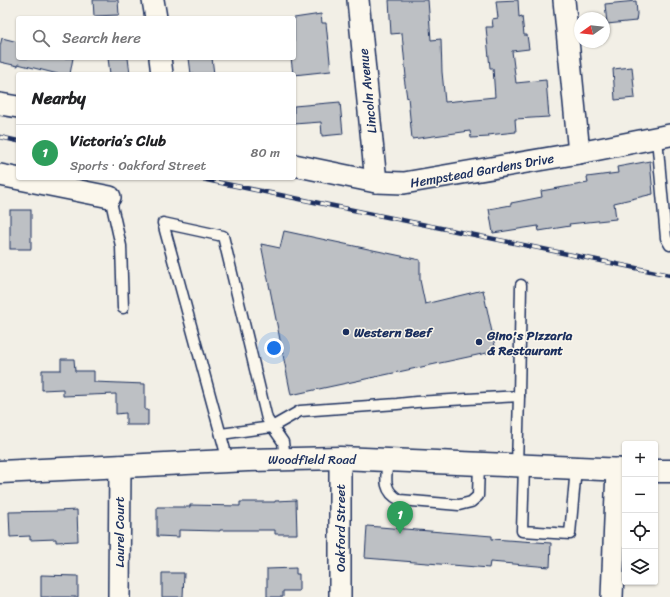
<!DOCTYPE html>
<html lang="en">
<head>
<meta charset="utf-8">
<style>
  :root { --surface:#fff; --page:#f2f2f2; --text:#202124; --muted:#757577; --line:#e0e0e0; --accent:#0b8043 }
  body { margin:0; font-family:Sriracha,sans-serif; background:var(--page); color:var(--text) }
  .controls { position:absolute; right:12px; bottom:12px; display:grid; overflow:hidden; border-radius:4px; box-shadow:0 1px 3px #0004 }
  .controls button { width:36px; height:36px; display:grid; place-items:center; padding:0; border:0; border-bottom:1px solid var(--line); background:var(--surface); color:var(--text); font:20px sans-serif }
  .compass { position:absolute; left:574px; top:12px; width:36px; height:36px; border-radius:50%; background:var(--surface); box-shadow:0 1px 3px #0004; rotate:255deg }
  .you { position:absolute; left:274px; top:348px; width:14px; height:14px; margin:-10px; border:3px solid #fff; border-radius:50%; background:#1a73e8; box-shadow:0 0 0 6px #1a73e833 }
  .badge { display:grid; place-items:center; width:26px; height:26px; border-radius:50%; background:var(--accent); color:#fff; font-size:13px; font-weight:700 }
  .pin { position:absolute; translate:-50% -33px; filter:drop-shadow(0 1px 2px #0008) }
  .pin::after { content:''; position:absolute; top:21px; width:14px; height:12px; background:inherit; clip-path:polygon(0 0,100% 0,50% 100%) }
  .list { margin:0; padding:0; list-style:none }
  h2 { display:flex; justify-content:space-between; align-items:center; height:52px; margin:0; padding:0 16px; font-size:17px }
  h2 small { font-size:13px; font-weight:400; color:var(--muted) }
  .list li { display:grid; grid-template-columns:26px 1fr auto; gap:12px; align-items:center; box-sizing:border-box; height:56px; padding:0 16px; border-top:1px solid var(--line) }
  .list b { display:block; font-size:15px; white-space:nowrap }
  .list p { margin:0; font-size:13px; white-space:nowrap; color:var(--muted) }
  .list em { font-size:13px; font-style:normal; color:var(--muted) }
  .icon { flex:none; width:22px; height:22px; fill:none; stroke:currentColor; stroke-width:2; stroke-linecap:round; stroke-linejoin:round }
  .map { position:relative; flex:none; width:670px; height:597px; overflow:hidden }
  .search { position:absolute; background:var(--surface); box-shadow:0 1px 3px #0004; left:16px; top:16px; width:280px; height:44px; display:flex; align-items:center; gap:10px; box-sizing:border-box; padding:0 14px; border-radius:4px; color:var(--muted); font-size:15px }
  .panel { position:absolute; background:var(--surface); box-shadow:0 1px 3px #0004; left:16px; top:72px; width:280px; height:108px; border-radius:4px }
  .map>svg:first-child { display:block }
</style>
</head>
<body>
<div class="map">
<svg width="670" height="597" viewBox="0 0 670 597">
  <rect width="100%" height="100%" fill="#f2efe6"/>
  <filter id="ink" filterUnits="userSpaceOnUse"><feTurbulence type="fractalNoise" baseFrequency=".025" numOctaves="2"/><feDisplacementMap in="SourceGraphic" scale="8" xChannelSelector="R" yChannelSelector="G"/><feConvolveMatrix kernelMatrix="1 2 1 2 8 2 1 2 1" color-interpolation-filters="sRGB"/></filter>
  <g filter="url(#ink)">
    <g fill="#bdc0c4" stroke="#1b2f5e">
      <polygon points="93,0 118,0 119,15 94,16"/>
      <polygon points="389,0 428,0 431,40 441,39 442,72 445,102 495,97 493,68 490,68 486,27 493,27 492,19 498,18 496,1 518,0 519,17 522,16 524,35 527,35 529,49 512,51 516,83 546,80 549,117 515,119 516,132 488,135 489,137 471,138 470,131 412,139 408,97 407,98 404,77 406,77 402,33 391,34"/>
      <polygon points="636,1 637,14 636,21 607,24 605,4"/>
      <polygon points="321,14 322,23 326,23 331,71 294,75 293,74 291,58 294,58 294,18"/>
      <polygon points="2,38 18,42 18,58 73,58 70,74 58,74 18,64 18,66 0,62 0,46"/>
      <polygon points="108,58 128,58 130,74 110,74"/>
      <polygon points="189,58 212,58 214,74 191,74"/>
      <polygon points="632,67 635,98 615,100 613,69"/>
      <polygon points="340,102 343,134 322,136 321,122 294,124 294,106"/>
      <polygon points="650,161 653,194 614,203 616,219 569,224 570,226 539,231 538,226 493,233 489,209 511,205 511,203 542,197 541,191 588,183 587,177 618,173 617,167"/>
      <rect x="10" y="210" width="21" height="39"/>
      <polygon points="284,231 420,260 420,280 425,304 483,290 496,351 291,395 261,244 280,248"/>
      <polygon points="61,359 74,359 75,371 94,371 94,382 145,384 145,410 148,410 148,425 126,425 126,413 116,414 116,394 63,396 63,389 42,390 42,370 61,370"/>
      <polygon points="296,500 297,534 275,534 275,530 220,530 220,531 179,530 179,537 157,536 157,507 190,507 190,505 240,506 240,502 275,502 275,501"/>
      <polygon points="77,510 78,541 56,542 56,539 30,540 30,536 10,537 9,512 56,511"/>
      <polygon points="367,526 492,536 492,539 551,543 550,567 490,562 489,568 365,558"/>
      <polygon points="296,568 296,574 299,574 299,591 283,591 283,597 267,597 267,569"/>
      <polygon points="162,573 184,573 183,597 162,597"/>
      <polygon points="41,575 78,576 78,597 41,597"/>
    </g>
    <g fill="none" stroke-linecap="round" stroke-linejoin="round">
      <defs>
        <g id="lane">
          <polyline points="657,138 666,238 670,245"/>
          <polyline points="110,197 121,246 123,308"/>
          <polyline points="221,434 272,427 300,411 397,404 416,402 519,396 521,285"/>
          <path d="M388,460c-2,17 -6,31 12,40l59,5 12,-3 7,-6 1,-32"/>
          <polyline points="228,461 163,223 223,236 267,419 283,442 285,459"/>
          <polyline points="517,465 519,396"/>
          <polyline points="524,466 522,531 570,534 576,468"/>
        </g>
        <g id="street">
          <polyline points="153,0 156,18"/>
          <polyline points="358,0 376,182"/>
          <polyline points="564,0 579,153"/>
          <polyline points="160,58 162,74"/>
          <polyline points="0,104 18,107"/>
          <polyline points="294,165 376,182 404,183 579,153 670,135"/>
          <polyline points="0,175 110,197"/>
          <polyline points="119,597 120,466"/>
          <polyline points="340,597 340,458"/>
          <polyline points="612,597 617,469"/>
        </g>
        <g id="secondary">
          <polyline points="655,471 670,471"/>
          <polyline points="0,472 248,460 340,458 625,470"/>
        </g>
      </defs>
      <use href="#lane" stroke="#1b2f5e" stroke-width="13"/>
      <use href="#street" stroke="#1b2f5e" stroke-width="24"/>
      <use href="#secondary" stroke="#1b2f5e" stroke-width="25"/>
      <use href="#lane" stroke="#fbf7ec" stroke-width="10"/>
      <use href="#street" stroke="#fbf7ec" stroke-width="21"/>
      <use href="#secondary" stroke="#fbf7ec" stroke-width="22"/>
      <defs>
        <g id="rail">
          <polyline points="0,137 18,141"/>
          <polyline points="197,178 670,275"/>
        </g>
      </defs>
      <use href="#rail" stroke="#1b2f5e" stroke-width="4.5"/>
      <use href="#rail" stroke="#fbf7ec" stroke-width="3" stroke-dasharray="9" stroke-linecap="butt"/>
    </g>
  </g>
  <g fill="#1b2f5e" stroke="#fbf7ec" stroke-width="1.5">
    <circle cx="346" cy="332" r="4"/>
    <circle cx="479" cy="342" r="4"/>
  </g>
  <g text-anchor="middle" stroke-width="3" stroke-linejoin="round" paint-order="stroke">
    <g font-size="13" fill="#1b2f5e" stroke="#fbf7ec">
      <text transform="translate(367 91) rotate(-96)" y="5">Lincoln Avenue</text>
      <text transform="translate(482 170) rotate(-10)" y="5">Hempstead Gardens Drive</text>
      <text x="312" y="464">Woodfield Road</text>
      <text transform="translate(340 528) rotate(-90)" y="5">Oakford Street</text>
      <text transform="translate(119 532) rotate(-90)" y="5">Laurel Court</text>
    </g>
    <g font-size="13" font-weight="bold" fill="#1b2f5e" stroke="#fbf7ec" text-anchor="start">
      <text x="354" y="337">Western Beef</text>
      <text x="487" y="340">Gino's Pizzaria<tspan x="487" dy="15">&amp; Restaurant</tspan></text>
    </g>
  </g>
</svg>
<div class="controls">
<button>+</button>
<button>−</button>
<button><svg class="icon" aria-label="locate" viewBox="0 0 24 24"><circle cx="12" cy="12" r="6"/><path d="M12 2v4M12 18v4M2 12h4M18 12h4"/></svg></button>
<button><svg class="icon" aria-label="layers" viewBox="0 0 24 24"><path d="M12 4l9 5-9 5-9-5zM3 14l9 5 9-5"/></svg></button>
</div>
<svg class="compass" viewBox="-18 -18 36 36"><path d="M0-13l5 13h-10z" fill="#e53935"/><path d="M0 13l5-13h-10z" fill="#757577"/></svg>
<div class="you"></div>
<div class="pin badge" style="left:400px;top:534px;background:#2e9e5b">1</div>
<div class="search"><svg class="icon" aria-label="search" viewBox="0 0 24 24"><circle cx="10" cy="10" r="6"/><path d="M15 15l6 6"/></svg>Search here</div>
<section class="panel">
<h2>Nearby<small></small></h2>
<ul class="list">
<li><span class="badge" style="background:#2e9e5b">1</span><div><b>Victoria’s Club</b><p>Sports · Oakford Street</p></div><em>80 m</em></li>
</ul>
</section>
</div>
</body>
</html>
